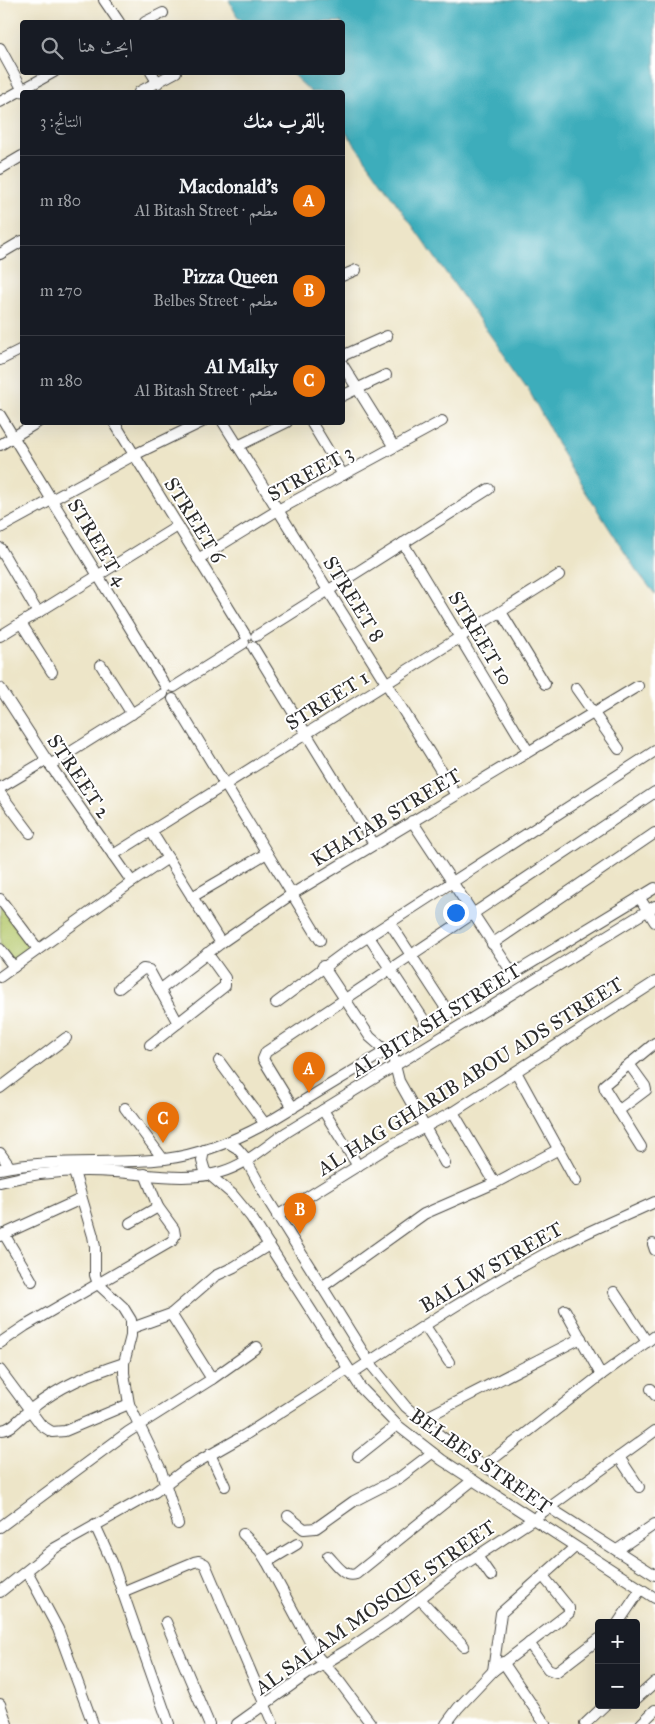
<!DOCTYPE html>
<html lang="ar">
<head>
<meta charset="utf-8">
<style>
  :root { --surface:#171b24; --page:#20242c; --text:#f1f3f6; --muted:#9ea1a6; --line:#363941; --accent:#1f6fb2 }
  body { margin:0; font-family:"IM FELL Great Primer",Amiri,serif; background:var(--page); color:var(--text); direction:rtl }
  .controls { position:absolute; right:15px; bottom:15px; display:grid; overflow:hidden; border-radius:5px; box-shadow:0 5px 20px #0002 }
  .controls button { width:45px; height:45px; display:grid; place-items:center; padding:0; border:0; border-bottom:1px solid var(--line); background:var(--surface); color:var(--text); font:25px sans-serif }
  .you { position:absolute; left:455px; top:912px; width:18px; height:18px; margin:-12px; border:4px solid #fff; border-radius:50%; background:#1a73e8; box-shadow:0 0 0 8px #1a73e833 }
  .badge { display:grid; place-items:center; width:32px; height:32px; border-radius:50%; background:var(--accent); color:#fff; font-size:16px; font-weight:700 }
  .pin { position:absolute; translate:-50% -41px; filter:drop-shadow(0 1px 2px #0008) }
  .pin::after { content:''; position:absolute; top:26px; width:18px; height:15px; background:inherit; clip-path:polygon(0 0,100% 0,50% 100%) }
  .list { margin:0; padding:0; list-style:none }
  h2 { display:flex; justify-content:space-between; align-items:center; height:65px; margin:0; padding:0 20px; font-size:21px }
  h2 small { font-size:16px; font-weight:400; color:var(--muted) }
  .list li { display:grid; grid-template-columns:32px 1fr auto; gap:15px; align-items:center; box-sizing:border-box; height:90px; padding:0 20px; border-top:1px solid var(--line) }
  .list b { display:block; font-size:19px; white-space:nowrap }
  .list p { margin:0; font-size:16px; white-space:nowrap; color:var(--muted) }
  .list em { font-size:16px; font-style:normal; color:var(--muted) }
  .icon { flex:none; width:28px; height:28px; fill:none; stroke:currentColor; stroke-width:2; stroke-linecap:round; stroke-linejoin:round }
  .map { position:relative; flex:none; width:655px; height:1724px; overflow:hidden; direction:ltr }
  .search { position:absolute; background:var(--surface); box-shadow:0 5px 20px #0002; left:20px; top:20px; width:325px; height:55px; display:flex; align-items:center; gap:12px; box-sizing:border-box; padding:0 18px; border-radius:5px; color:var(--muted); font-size:19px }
  .panel { position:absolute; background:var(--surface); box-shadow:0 5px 20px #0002; left:20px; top:90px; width:325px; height:335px; border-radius:5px; direction:rtl }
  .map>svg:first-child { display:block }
</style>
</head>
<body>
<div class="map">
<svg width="655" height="1724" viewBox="0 0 655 1724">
  <rect width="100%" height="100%" fill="#fff"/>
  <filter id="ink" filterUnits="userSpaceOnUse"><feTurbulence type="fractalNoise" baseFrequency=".02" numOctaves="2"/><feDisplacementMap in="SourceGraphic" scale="10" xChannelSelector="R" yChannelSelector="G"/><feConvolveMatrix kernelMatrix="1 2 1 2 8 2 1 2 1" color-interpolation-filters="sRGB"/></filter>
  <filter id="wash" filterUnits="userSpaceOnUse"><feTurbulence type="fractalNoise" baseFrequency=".0096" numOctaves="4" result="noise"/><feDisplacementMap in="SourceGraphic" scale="20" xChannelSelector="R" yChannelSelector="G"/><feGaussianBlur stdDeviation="1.12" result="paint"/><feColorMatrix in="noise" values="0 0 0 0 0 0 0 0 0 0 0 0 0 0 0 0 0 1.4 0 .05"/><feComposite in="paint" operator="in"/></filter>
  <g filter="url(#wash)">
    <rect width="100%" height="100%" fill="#ede5c8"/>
    <polygon fill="#b4c76b" stroke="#70794b" points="0,905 33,946 13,961 0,945"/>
    <polygon fill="#3eadbb" stroke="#346c73" points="229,0 655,0 655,594 636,570 571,469 527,387 343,128 342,92 311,92 291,73 342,72 342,22 243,22 237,16"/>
  </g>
  <g filter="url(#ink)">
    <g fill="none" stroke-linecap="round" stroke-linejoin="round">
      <defs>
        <g id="minor">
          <polyline points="104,0 119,22"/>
          <polyline points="145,22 163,13"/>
          <polyline points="0,48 24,92"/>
          <polyline points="151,72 158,83"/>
          <polyline points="139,92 176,72"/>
          <polyline points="0,102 54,72"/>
          <polyline points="0,169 22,156"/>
          <polyline points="0,254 22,241"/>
          <polyline points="342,276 356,270"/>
          <polyline points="342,356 387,336"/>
          <polyline points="0,360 22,349"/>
          <polyline points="342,364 394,447"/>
          <polyline points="342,396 386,375"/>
          <polyline points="0,415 166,687"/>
          <polyline points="114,422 246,636"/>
          <polyline points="223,422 456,795"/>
          <polyline points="311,422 343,475"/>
          <polyline points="0,445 38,422"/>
          <polyline points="238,446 287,422"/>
          <polyline points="0,528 134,455 202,422"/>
          <polyline points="403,543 528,751"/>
          <polyline points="0,548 38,613"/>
          <polyline points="198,559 278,510 442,421"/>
          <polyline points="501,612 545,684"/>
          <polyline points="21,623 52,672"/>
          <polyline points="0,636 178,526"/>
          <polyline points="256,636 489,489"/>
          <polyline points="253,647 374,844"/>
          <polyline points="101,665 132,714"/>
          <polyline points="174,687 244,643"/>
          <polyline points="0,688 50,765 132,882"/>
          <polyline points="576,688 619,749"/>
          <polyline points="173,699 320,940"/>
          <polyline points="50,765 163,694"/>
          <polyline points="0,788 47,760"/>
          <polyline points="0,793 30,833"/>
          <polyline points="412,821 513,974"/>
          <polyline points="151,831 221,943"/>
          <polyline points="113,855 559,575"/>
          <polyline points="192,897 267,853"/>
          <polyline points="639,897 655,922"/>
          <polyline points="0,899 38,949"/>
          <polyline points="390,923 449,1013"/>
          <polyline points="369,937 428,1026"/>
          <polyline points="492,944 655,833"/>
          <polyline points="0,949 14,967"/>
          <polyline points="323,966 370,1037 393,1057 399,1081 445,1163"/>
          <polyline points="0,977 132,882 168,858"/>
          <polyline points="119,988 143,969 149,970 178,1023"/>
          <polyline points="161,989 221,943 292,894 638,686"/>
          <polyline points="276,1003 349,949 655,751"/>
          <polyline points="150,1045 225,986 225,978 207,953"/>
          <polyline points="219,1061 265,1124"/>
          <polyline points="516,1072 576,1181"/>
          <polyline points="0,1088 66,1038"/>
          <polyline points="125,1108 163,1159"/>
          <polyline points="293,1108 263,1059 266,1052 655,792"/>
          <polyline points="323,1110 358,1166"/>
          <polyline points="618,1111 646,1090 645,1086 629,1064"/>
          <polyline points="453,1112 495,1183"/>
          <polyline points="227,1142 237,1148 244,1156 268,1200 369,1362 406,1407 442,1437 484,1466 655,1575"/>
          <polyline points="641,1147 605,1089 604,1085 655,1043"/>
          <polyline points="204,1150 202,1161 205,1171 232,1194 251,1217 361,1388 397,1425 442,1460 655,1598"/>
          <polyline points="0,1153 10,1167"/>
          <polyline points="72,1165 93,1236 95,1247 95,1275 98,1284 123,1307 131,1320 131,1336 124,1363 124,1373 129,1404 161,1470 178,1524"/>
          <path d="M0,1169c54,-11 110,-4 165,-10 38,-5 74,-20 107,-39l383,-232"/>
          <path d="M0,1182c38,-10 76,-13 114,-10 35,2 74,10 107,0 25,-7 45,-26 66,-40l368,-226"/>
          <polyline points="277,1216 393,1144 453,1112 655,982"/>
          <polyline points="130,1223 158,1207"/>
          <polyline points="4,1234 32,1281"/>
          <polyline points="0,1236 81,1199"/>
          <polyline points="653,1244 655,1250"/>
          <polyline points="322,1287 424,1214 495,1183 559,1149"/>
          <polyline points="614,1292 647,1342"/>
          <polyline points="565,1310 601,1375"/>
          <polyline points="171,1314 212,1379"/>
          <polyline points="425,1326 449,1362"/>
          <polyline points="132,1328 171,1314 215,1276 234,1267 269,1245"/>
          <polyline points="0,1343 25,1326 172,1241 175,1235 174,1229 158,1207 145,1174"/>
          <polyline points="0,1370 41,1425 52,1432 65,1431 129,1404"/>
          <path d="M351,1374c67,-45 136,-90 207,-127 32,-17 65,-30 97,-45"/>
          <polyline points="651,1389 655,1395"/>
          <polyline points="421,1420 581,1338"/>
          <path d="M0,1430c12,1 22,-15 31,-21 31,-24 56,-34 93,-46"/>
          <polyline points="210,1454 225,1486"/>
          <polyline points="358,1456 397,1425"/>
          <polyline points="619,1457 639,1487"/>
          <polyline points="484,1466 601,1375 655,1336"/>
          <polyline points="288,1516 304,1529 316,1528 354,1501 399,1478 432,1453"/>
          <polyline points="95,1525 112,1562 169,1724"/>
          <polyline points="0,1527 128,1432 212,1379 257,1347"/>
          <polyline points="243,1534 260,1551 267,1562 318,1657 339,1681 371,1724"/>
          <polyline points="617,1550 655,1524"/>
          <path d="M328,1556c8,8 16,22 28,18l117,-94"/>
          <polyline points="477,1556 491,1576"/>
          <polyline points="267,1562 297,1544"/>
          <polyline points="27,1571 58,1629 93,1724"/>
          <polyline points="0,1592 55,1548 155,1492 187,1468 245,1435 348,1369"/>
          <polyline points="122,1592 194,1562 199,1561 205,1564 273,1724"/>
          <polyline points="420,1599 464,1646"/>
          <polyline points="166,1622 209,1724"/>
          <polyline points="618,1623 641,1589"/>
          <polyline points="529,1643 548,1669 556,1672 599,1639"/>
          <polyline points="503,1662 545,1724"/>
          <polyline points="493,1671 501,1613 575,1547"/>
          <polyline points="636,1699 655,1682"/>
          <polyline points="0,1704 7,1724"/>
          <polyline points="237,1724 307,1674 349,1649 396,1617 459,1568 532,1520 655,1431"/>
          <polyline points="446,1724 458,1708 493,1671 569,1613 569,1608 543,1576"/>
          <polyline points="585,1724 605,1705"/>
          <polyline points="641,1724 655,1710"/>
        </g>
      </defs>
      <use href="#minor" stroke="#484743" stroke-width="12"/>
      <use href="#minor" stroke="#fff" stroke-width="10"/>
    </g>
  </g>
  <g text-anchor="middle" stroke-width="4" stroke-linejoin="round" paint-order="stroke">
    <g font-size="20" fill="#2b2b2b" stroke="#fff">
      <text transform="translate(310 473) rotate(-29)" y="7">STREET 3</text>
      <text transform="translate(195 520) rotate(58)" y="7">STREET 6</text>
      <text transform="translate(98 542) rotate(59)" y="7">STREET 4</text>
      <text transform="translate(354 599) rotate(58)" y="7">STREET 8</text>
      <text transform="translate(481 638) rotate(59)" y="7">STREET 10</text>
      <text transform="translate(327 700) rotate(-32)" y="7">STREET 1</text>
      <text transform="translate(79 776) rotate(56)" y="7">STREET 2</text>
      <text transform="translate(386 817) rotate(-31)" y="7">KHATAB STREET</text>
      <text transform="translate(436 1020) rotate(-32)" y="7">AL BITASH STREET</text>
      <text transform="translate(470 1076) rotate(-32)" y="7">AL HAG GHARIB ABOU ADS STREET</text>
      <text transform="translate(491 1267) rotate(-30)" y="7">BALLW STREET</text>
      <text transform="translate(481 1461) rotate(35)" y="7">BELBES STREET</text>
      <text transform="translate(375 1607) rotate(-35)" y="7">AL SALAM MOSQUE STREET</text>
    </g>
  </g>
</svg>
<div class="controls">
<button>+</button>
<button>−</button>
</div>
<div class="you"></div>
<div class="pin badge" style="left:309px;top:1093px;background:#e8710a">A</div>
<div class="pin badge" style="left:300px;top:1234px;background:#e8710a">B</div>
<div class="pin badge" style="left:163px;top:1143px;background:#e8710a">C</div>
<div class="search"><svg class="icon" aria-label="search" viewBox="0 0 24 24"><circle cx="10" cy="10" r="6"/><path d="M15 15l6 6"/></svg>ابحث هنا</div>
<section class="panel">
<h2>بالقرب منك<small>النتائج: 3</small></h2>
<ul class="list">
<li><span class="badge" style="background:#e8710a">A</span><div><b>Macdonald's</b><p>مطعم · Al Bitash Street</p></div><em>180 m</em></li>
<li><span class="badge" style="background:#e8710a">B</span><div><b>Pizza Queen</b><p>مطعم · Belbes Street</p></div><em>270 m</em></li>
<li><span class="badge" style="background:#e8710a">C</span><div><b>Al Malky</b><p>مطعم · Al Bitash Street</p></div><em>280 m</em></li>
</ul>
</section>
</div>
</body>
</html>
